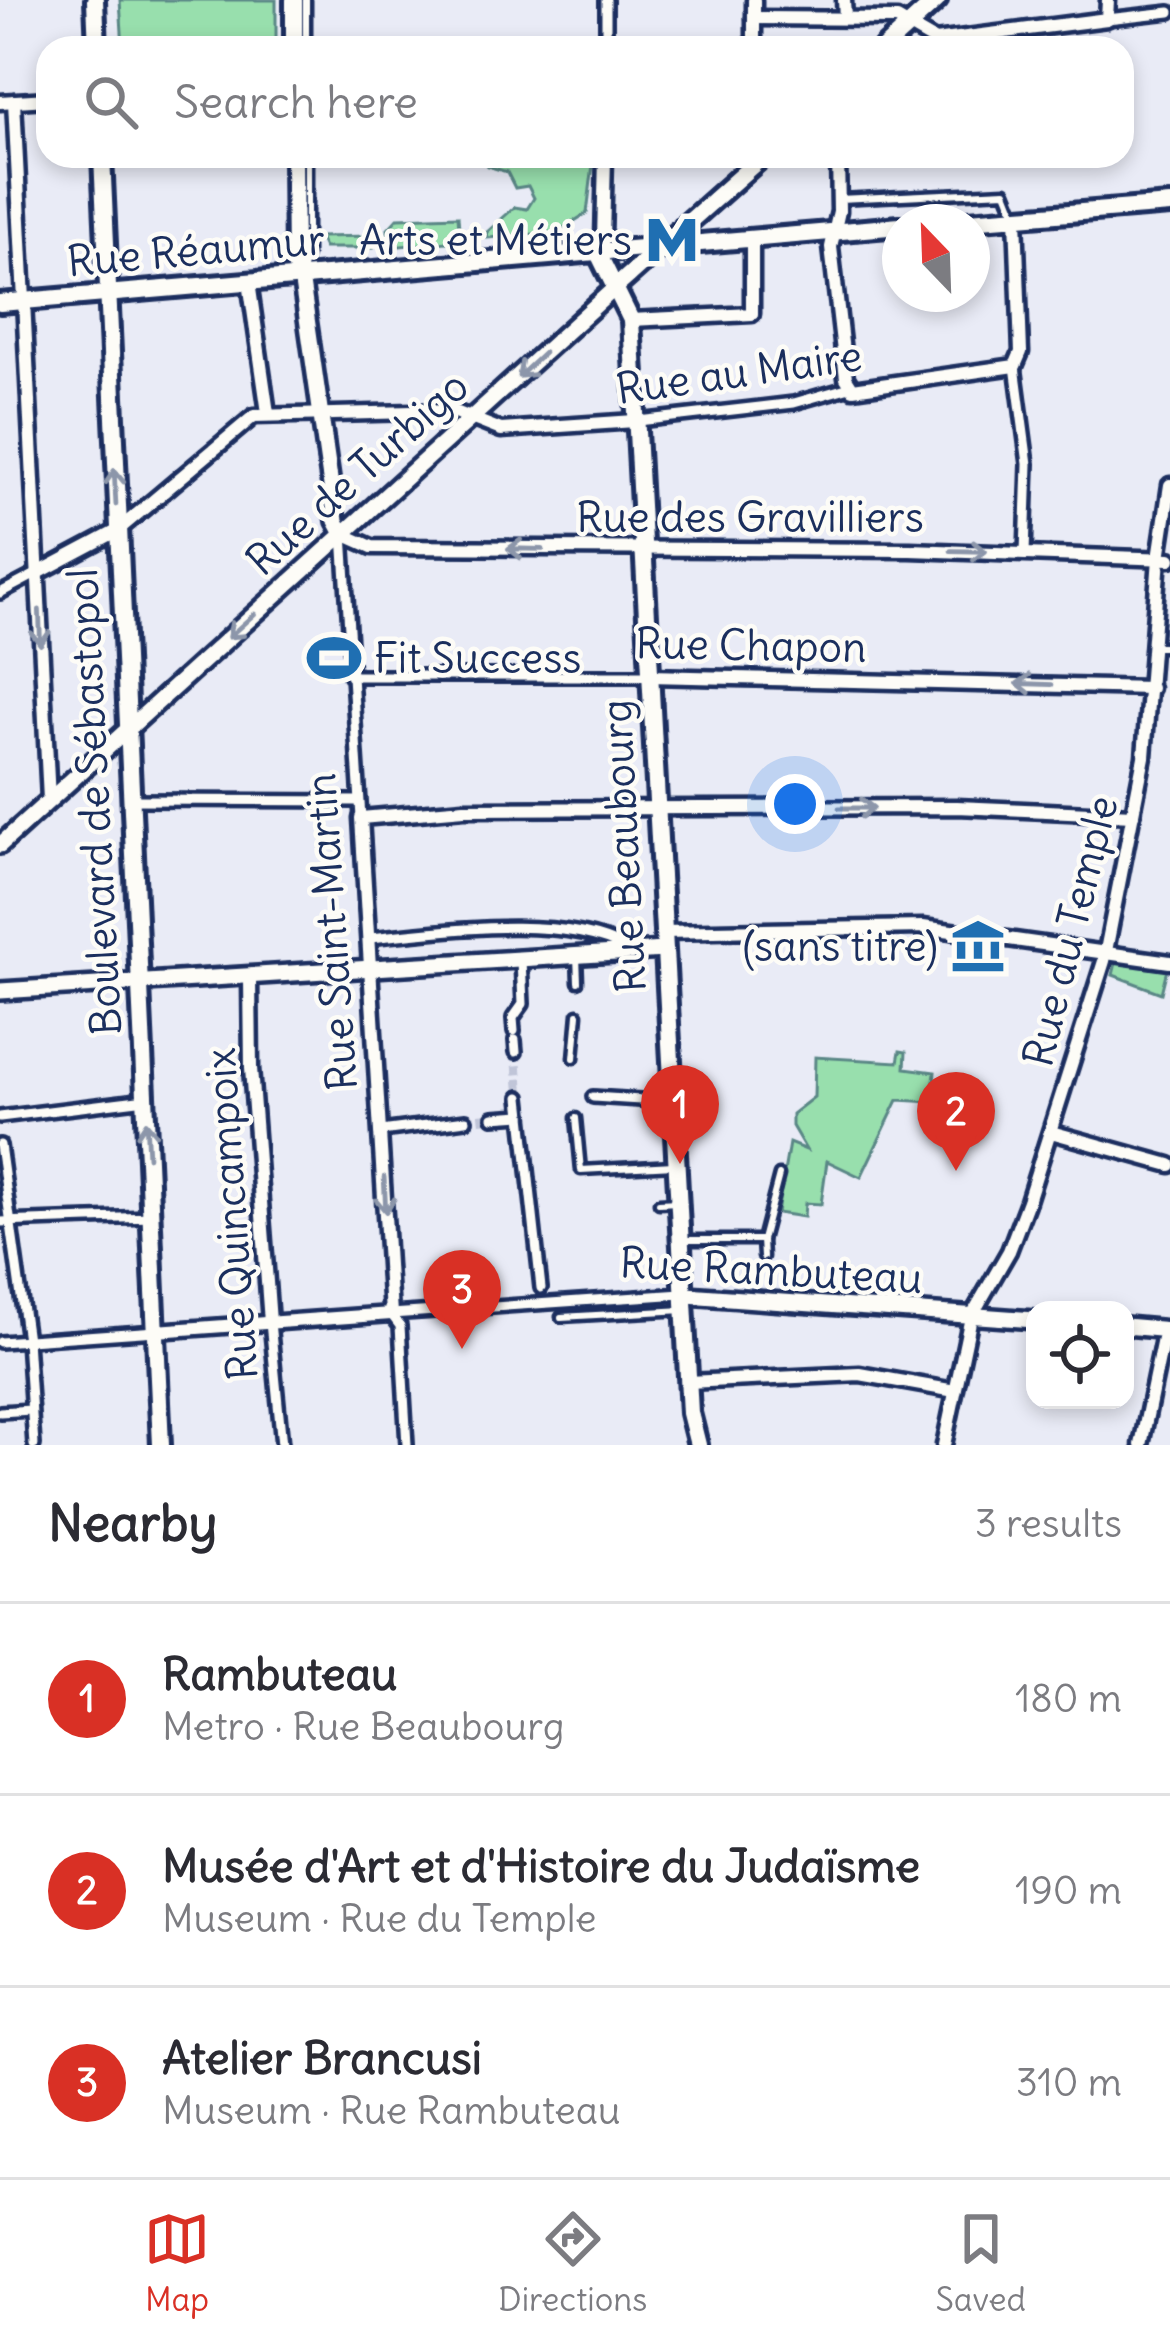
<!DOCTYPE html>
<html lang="en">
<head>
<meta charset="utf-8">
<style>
  :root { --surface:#fff; --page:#f7f7f7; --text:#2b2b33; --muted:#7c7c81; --line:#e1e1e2; --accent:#d93025 }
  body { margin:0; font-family:Delius,sans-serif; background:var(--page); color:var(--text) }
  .controls { position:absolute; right:36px; bottom:36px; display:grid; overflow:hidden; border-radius:24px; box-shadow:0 6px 18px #0003 }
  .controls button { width:108px; height:108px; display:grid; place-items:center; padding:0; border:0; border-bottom:3px solid var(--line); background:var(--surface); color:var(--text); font:60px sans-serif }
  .compass { position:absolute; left:882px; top:204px; width:108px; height:108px; border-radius:50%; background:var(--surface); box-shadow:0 6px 18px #0003; rotate:337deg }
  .you { position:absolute; left:795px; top:804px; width:42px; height:42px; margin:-30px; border:9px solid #fff; border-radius:50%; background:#1a73e8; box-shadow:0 0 0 18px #1a73e833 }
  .badge { display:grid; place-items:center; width:78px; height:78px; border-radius:50%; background:var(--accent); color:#fff; font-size:39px; font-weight:700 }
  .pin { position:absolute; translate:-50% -99px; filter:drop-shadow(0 3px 6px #0008) }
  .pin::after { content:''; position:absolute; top:63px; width:42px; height:36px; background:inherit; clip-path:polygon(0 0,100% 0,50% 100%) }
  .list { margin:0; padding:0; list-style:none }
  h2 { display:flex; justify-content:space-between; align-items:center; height:156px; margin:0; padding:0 48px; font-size:51px }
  h2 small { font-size:39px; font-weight:400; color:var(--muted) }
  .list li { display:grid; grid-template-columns:78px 1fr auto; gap:36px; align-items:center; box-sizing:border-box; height:192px; padding:0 48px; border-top:3px solid var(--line) }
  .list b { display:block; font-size:45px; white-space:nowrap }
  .list p { margin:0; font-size:39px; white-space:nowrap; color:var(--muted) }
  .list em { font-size:39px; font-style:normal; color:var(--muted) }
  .icon { flex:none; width:66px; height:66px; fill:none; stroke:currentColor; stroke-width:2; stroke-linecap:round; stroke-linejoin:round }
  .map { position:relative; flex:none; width:1170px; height:1445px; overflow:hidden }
  .search { position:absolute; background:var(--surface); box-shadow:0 6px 18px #0003; left:36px; right:36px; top:36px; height:132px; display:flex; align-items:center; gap:30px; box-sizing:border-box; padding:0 42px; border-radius:36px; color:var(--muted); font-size:45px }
  .sheet { height:732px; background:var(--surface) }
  nav { display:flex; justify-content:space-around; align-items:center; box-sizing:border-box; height:168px; border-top:3px solid var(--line); background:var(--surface); font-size:33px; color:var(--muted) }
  nav a { display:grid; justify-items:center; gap:6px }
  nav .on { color:var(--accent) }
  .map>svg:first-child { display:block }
</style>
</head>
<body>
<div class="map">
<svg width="1170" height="1445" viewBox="0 0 1170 1445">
  <rect width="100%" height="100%" fill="#e9ebf6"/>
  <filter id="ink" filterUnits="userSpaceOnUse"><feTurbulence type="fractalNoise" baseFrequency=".00833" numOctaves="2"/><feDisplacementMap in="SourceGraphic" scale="24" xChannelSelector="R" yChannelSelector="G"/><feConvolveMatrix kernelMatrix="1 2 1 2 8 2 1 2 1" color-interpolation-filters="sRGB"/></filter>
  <g filter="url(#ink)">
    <g fill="#98dfad" stroke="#5a8786" stroke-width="3">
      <polygon points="120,0 276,0 276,48 123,48"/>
      <polygon points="487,156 594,156 587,213 557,232 488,238 487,232 515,207 527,209 534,198 528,186 515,188 507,172 487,166"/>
      <polygon points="458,216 460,241 389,247 388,229 398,218"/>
      <polygon points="372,236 373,248 324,248 319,237"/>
      <polygon points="1117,959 1167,969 1161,993 1113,975"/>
      <polygon points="900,1051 906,1052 905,1068 935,1072 932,1102 898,1100 861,1177 827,1161 821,1204 805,1203 804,1217 777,1213 789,1143 806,1150 792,1126 792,1114 814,1097 815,1057 898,1062"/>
    </g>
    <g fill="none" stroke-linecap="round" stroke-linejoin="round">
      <g stroke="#c0c5d8" stroke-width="9" stroke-dasharray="9 4.5" stroke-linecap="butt">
        <polyline points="516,1052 520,1097"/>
        <polyline points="466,1120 493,1117"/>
      </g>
      <defs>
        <g id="service">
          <polyline points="306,0 306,48"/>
          <polyline points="839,199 1006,191 1016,216"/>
          <polyline points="302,272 307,255 307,156"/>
          <polyline points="1154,647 1166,647"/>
          <polyline points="577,956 578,982"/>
          <polyline points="574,1058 578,1014"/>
          <polyline points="576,1118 581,1170 674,1165"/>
          <polyline points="659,1203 677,1202"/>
          <polyline points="683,1240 762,1240 779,1175"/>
          <polyline points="762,1240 763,1257"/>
          <polyline points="561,1317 684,1310"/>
        </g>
        <g id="pedestrian">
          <polyline points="1107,19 1170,12"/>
          <polyline points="606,48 606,0"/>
          <polyline points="1015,366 1028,464 1025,553"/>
          <polyline points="638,421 794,403 850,387"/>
          <polyline points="343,534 361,818"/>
          <polyline points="0,593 38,573"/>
          <polyline points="350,676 649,676"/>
          <polyline points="131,800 359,801"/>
          <path d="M369,938c71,-7 197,-25 258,11"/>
          <polyline points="514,1031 513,1018 523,1004 521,960"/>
          <polyline points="515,1040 516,1052"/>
          <polyline points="520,1097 541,1288"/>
          <polyline points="593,1097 672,1102"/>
          <polyline points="0,1117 146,1099"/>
          <polyline points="493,1117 522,1115"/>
          <polyline points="381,1131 466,1120"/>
          <polyline points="0,1145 27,1340 34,1445"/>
          <polyline points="0,1222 151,1217"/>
          <polyline points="270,1322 282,1445"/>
          <polyline points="0,1342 156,1331"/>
          <polyline points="0,1412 31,1410"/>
          <polyline points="407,1445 400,1326 391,1314 682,1294"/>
        </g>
        <g id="minor">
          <polyline points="844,0 845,18"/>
          <polyline points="754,18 897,19 935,41 1107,19 1108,0"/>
          <polyline points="754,48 754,0"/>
          <polyline points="14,101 49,800"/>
          <polyline points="0,102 48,99"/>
          <polyline points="838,156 839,211 831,247 846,378 853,389 1015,366 1021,352 1016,217"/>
          <polyline points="597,251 603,240 605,156"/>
          <polyline points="249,282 268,413"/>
          <polyline points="631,320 752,314 752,238"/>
          <polyline points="343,534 372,547 910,550 1170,559"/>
          <polyline points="38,573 117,531 254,416 453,411 501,430 635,421"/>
          <polyline points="649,676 1151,688"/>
          <polyline points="663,932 923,927 1170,962"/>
          <polyline points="250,978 251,1068 270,1322"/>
          <polyline points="1051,1132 1170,1165"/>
          <polyline points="156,1331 391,1314 361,818 464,809 957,807 1133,815"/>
          <polyline points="688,1382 860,1374 955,1391"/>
          <polyline points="944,1445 971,1317 1009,1251 1028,1201 1104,961 1144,757 1159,558 1170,485"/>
          <polyline points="1141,1445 1165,1329"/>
        </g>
        <g id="tertiary">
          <polyline points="301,276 336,521 343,534"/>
          <polyline points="0,845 617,286"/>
          <polyline points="0,991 664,950"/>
          <polyline points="687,1295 1035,1320"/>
          <polyline points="1125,1326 1170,1330"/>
        </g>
        <g id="secondary">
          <polyline points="95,0 97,48"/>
          <polyline points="294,0 294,48"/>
          <polyline points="884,48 937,0"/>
          <polyline points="102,156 161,1445"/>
          <polyline points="294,156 295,265 301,276"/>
          <polyline points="956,222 1170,205"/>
          <polyline points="597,251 631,320 690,1413 698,1445"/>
          <polyline points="617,286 763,156"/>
          <polyline points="0,303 900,226"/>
        </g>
      </defs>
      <use href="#service" stroke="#1b2f5e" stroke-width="15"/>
      <use href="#pedestrian" stroke="#1b2f5e" stroke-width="18"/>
      <use href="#minor" stroke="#1b2f5e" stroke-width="21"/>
      <use href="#tertiary" stroke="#1b2f5e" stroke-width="24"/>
      <use href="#secondary" stroke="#1b2f5e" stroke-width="26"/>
      <use href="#service" stroke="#fdfcf7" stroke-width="6"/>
      <use href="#pedestrian" stroke="#fdfcf7" stroke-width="9"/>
      <use href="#minor" stroke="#fdfcf7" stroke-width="12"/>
      <use href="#tertiary" stroke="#fdfcf7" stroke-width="15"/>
      <use href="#secondary" stroke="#fdfcf7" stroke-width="16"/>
    </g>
    <defs><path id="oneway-shaft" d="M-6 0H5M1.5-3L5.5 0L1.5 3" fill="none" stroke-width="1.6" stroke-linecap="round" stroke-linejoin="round" transform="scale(3)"/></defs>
    <g stroke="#8c96aa">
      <use href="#oneway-shaft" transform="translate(531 365) rotate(137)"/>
      <use href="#oneway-shaft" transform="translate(115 487) rotate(-93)"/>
      <use href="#oneway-shaft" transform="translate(525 549) rotate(-179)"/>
      <use href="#oneway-shaft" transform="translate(969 551) rotate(1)"/>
      <use href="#oneway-shaft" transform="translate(241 626) rotate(138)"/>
      <use href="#oneway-shaft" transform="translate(40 628) rotate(88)"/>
      <use href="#oneway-shaft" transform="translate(1034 684) rotate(-178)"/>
      <use href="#oneway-shaft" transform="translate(857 808)"/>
      <use href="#oneway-shaft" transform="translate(147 1139) rotate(-93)"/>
      <use href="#oneway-shaft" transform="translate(385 1195) rotate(87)"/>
    </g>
  </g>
  <defs>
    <symbol id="metro-bare" viewBox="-9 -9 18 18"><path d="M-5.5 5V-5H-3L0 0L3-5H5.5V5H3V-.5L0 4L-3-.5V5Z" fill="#1f6fb2" stroke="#fdfcf7" stroke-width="2.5" paint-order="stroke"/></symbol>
    <symbol id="stadium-bare" viewBox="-9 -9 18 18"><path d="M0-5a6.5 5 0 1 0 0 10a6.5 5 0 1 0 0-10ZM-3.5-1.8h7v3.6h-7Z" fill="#1f6fb2" stroke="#fdfcf7" stroke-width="2.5" paint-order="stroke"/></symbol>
    <symbol id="museum-bare" viewBox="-9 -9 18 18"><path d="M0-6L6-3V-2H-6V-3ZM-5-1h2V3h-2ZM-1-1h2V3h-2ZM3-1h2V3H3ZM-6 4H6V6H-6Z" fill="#1f6fb2" stroke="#fdfcf7" stroke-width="2.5" paint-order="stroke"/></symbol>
  </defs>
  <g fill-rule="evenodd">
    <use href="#metro-bare" x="634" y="202" width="76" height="76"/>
    <use href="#stadium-bare" x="296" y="620" width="76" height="76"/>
    <use href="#museum-bare" x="940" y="908" width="76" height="76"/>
  </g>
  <g text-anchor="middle" stroke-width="9" stroke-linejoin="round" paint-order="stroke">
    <g font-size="42" fill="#1b2f5e" stroke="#fdfcf7" text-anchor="end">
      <text x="632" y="255">Arts et Métiers</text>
      <text x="374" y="673" text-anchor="start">Fit Success</text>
      <text x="938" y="961">(sans titre)</text>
    </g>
    <g font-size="42" fill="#1b2f5e" stroke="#fdfcf7">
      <text transform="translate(196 250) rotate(-5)" y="15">Rue Réaumur</text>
      <text transform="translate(739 372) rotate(-8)" y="15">Rue au Maire</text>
      <text transform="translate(357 473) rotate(-42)" y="15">Rue de Turbigo</text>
      <text x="750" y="532">Rue des Gravilliers</text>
      <text transform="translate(751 645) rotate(1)" y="15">Rue Chapon</text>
      <text transform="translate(94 802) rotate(-93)" y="15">Boulevard de Sébastopol</text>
      <text transform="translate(623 846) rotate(-93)" y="15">Rue Beaubourg</text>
      <text transform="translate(1070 931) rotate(-76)" y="15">Rue du Temple</text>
      <text transform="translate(331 932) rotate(-94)" y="15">Rue Saint-Martin</text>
      <text transform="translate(231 1214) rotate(-94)" y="15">Rue Quincampoix</text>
      <text transform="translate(771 1270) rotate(3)" y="15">Rue Rambuteau</text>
    </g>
  </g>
</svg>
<div class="controls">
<button><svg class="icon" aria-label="locate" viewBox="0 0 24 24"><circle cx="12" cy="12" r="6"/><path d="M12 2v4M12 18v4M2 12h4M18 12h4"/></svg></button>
</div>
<svg class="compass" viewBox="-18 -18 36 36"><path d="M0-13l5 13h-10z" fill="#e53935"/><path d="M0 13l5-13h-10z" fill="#7c7c81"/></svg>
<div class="you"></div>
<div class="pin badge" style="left:680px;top:1164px">1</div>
<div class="pin badge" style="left:956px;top:1171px">2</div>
<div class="pin badge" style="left:462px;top:1349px">3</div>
<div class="search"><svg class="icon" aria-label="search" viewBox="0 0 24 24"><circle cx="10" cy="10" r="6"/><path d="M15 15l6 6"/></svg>Search here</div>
</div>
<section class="sheet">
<h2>Nearby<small>3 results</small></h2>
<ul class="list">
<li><span class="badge">1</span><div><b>Rambuteau</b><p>Metro · Rue Beaubourg</p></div><em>180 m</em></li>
<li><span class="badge">2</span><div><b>Musée d'Art et d'Histoire du Judaïsme</b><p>Museum · Rue du Temple</p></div><em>190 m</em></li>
<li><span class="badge">3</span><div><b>Atelier Brancusi</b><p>Museum · Rue Rambuteau</p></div><em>310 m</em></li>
</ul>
</section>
<nav>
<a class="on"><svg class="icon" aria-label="map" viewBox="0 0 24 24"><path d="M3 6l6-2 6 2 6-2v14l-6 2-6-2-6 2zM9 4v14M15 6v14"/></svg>Map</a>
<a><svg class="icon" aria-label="directions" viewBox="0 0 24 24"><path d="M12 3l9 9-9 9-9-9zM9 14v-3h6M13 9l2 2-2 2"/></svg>Directions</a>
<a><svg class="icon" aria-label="saved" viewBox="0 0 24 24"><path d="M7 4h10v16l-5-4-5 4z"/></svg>Saved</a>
</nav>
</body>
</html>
